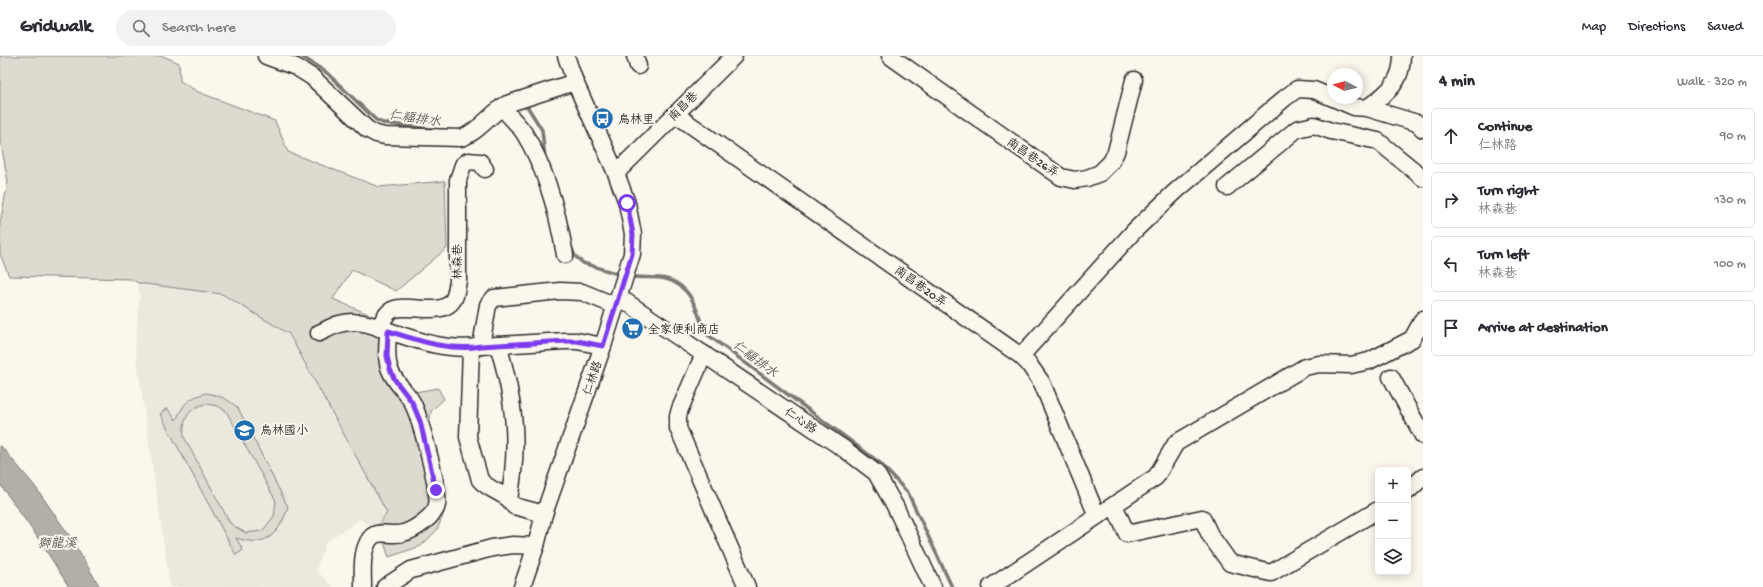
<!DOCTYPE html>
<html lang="en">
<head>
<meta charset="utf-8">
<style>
  :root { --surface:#fff; --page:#f2f2f3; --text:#2b2b33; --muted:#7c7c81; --line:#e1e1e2 }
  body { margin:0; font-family:"Gochi Hand","LXGW WenKai TC",sans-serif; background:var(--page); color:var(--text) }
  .controls { position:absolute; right:12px; bottom:12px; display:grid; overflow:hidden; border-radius:6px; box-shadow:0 2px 10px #0003 }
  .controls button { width:36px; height:36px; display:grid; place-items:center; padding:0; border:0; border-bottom:1px solid var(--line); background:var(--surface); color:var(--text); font:20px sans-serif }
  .compass { position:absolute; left:1327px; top:12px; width:36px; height:36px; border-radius:50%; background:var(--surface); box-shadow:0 2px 10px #0003; rotate:277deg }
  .stop { position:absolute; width:12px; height:12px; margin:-9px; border:3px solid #7c3aed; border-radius:50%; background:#fff }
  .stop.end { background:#7c3aed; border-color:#fff; box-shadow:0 1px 4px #0008 }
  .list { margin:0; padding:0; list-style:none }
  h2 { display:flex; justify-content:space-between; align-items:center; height:52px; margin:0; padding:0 16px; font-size:17px }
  h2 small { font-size:13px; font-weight:400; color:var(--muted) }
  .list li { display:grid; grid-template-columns:26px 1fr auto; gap:12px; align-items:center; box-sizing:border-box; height:56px; margin:0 8px 8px; padding:0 8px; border:1px solid var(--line); border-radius:6px }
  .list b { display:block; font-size:15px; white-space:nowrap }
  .list p { margin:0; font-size:13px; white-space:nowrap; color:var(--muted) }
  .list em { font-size:13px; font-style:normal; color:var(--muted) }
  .icon { flex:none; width:22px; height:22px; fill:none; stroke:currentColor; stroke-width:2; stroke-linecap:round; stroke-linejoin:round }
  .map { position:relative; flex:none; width:1423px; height:531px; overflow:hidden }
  header { display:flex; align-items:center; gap:24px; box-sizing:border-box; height:56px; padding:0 20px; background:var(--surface); border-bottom:1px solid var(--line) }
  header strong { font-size:19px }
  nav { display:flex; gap:22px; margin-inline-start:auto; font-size:14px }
  .search { width:280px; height:36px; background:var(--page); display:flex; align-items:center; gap:10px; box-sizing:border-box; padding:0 14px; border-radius:22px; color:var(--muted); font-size:15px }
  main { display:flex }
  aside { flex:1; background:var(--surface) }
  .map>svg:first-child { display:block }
</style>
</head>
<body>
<header>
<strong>Gridwalk</strong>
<div class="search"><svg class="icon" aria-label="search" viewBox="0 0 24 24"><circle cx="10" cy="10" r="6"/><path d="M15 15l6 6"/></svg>Search here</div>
<nav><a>Map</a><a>Directions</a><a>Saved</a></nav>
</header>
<main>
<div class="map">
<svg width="1423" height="531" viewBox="0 0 1423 531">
  <rect width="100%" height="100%" fill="#fbf7ec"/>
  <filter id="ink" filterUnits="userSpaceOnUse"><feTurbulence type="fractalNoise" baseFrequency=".025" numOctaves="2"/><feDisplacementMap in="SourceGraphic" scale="8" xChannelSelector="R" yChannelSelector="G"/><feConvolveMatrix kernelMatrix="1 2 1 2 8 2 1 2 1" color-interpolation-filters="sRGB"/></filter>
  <g filter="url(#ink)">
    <polygon fill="#ebe8de" points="138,227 222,238 289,278 387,457 375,473 360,463 326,486 316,514 333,531 170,531 135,291 140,239"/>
    <g fill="#dddad0" stroke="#84827e" fill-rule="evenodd">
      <polygon points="0,0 163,0 179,7 180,25 198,36 275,65 288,96 379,131 445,125 447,192 396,235 352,214 333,243 375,261 388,300 415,336 438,332 444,343 431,355 427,388 441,431 446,440 444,457 437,474 421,490 389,501 381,478 375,473 387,457 289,278 222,238 138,227 131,223 9,220 0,198 0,167 8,126 0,82"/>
      <path d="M206,337c13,2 22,6 32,15l50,99c-9,28 -22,41 -52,31l7,12 -7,5 -76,-141 7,-6 9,12c9,-18 11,-21 30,-27zM207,348l11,2 8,5 50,90 -2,15 -9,12 -4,3 -15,2 -9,-5 -7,-5 -46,-86c-2,-17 5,-31 23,-33z"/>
    </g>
    <polygon fill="#b1afa7" stroke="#7b7a75" points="0,389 34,429 69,479 100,531 69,531 40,485 0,428"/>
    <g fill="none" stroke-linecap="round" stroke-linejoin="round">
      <g stroke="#7b7a75" stroke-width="3.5">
        <polyline points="301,0 327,17 376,64 383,67 439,74"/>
        <polyline points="527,50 542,74 545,102"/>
        <polyline points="571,191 575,200 583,207 621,219"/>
        <path d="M629,220c12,3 25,0 37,3 25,6 32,32 38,53l176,131 28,30 44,94"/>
      </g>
      <defs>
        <g id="minor">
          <path d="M266,0l30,11 16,10 55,52 9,5 9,2 76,2c18,-6 30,-25 46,-34l68,-22"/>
          <polyline points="635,0 638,10"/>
          <polyline points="890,0 1061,121 1075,124 1087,122 1100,117 1111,106 1116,96 1134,24"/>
          <path d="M502,51c7,9 16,17 22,26 22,35 34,81 41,122"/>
          <polyline points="1367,52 1417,67 1423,73"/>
          <polyline points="675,58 1021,300 1028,307 1042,327 1097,460"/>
          <polyline points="616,117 734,0"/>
          <polyline points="1227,131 1297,73 1314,69 1331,75 1378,85 1423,122"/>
          <polyline points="619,241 847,395 876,417 895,450 933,531"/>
          <path d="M379,272c3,-6 6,-14 13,-18 18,-8 54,10 63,-14 1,-4 2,-10 3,-15v-101l5,-15 5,-4 12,1 5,7"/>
          <path d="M319,277c11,-5 22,-12 35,-11 12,0 24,5 35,9 29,10 61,21 92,15l84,-5h12l26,5"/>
          <path d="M498,289c16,52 22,100 11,154l5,7 30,8"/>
          <polyline points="481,290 488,249 494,242 560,235 582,236 616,250"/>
          <path d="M471,292l-3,89 12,43c8,9 20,12 29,19"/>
          <polyline points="704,298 680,353 678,360 678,372 747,531"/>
          <path d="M1021,300l113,-125 42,-40 109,-93 12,-9 17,1 40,17 13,1c20,-15 35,-25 35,-52"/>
          <polyline points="1391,321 1423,380"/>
          <polyline points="1408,435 1423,421"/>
          <polyline points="1114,449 1127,478 1202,462 1210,479 1230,507 1271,517 1378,454"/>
          <path d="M363,531c0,-14 -2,-32 5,-45 7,-15 22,-5 35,-9 10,-2 32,-17 34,-28 3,-15 -17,-88 -25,-103 -6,-11 -17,-19 -22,-32 -5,-12 -2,-27 -2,-39"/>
          <polyline points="385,531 411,514 492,492 513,489 536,490"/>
          <polyline points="522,531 536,490 544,458 603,290 632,198 633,178 627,147 616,117 575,26 566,0"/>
          <polyline points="991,531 1156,421 1176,387 1305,311 1319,308 1351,309 1369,305 1412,283 1423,263"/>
        </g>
      </defs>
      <use href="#minor" stroke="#2b2b2b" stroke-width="19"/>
      <use href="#minor" stroke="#fbf7ec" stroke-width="16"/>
    </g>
  </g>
  <g fill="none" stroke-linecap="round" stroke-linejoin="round" filter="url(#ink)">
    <path stroke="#7c3aed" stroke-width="5" d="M436,434l-16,-69 -8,-19 -17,-22 -5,-11 -3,-13 1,-25c30,9 62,21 93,15l85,-5h11l26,5 29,-92 1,-20 -6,-31"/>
  </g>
  <defs>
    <symbol id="bus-disc" viewBox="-11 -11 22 22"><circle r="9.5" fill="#1f6fb2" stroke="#fbf7ec"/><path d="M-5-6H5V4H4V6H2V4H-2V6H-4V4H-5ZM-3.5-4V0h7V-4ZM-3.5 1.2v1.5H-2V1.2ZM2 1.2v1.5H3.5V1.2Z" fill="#fff"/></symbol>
    <symbol id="supermarket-disc" viewBox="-11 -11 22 22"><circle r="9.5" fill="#1f6fb2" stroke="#fbf7ec"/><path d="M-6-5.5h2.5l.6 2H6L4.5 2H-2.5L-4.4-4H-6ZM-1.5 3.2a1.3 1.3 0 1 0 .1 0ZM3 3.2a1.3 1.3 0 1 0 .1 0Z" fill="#fff"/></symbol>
    <symbol id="school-disc" viewBox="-11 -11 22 22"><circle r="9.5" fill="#1f6fb2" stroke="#fbf7ec"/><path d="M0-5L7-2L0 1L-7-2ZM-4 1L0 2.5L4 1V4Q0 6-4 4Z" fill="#fff"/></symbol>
  </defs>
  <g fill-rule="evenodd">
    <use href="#bus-disc" x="590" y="50" width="25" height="25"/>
    <use href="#supermarket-disc" x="620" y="260" width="25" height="25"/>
    <use href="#school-disc" x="232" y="362" width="25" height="25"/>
  </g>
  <g text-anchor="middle" stroke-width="4" stroke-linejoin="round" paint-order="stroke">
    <g font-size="12" fill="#2b2b2b" stroke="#fbf7ec">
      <text transform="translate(683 50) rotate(-45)" y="4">南昌巷</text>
      <text transform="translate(1033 101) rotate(34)" y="4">南昌巷26弄</text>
      <text transform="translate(457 206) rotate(-89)" y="4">林森巷</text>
      <text transform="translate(921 230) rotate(35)" y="4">南昌巷20弄</text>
      <text transform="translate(592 322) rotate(-71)" y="4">仁林路</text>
      <text transform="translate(801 364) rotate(34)" y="4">仁心路</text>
    </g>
    <g font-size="12" fill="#2b2b2b" stroke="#fbf7ec" text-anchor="start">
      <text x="618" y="67">烏林里</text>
      <text x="648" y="277">全家便利商店</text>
      <text x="260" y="378">烏林國小</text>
    </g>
    <g font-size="13" font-style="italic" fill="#5a5956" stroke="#fbf7ec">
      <text transform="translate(415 61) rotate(8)" y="5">仁福排水</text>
      <text transform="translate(756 302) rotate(37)" y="5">仁福排水</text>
      <text x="57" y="491">獅龍溪</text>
    </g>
  </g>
</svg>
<div class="controls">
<button>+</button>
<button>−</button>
<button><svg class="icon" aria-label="layers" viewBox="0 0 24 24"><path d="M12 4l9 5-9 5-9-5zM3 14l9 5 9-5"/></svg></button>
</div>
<svg class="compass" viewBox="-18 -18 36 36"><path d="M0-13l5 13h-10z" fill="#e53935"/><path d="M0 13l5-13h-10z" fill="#7c7c81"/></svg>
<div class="stop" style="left:627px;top:147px"></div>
<div class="stop end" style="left:436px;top:434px"></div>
</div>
<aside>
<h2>4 min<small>Walk · 320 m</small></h2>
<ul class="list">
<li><svg class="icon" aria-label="ahead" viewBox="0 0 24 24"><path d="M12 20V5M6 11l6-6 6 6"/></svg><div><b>Continue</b><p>仁林路</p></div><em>90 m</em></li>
<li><svg class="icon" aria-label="right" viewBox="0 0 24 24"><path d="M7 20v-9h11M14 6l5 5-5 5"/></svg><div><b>Turn right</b><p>林森巷</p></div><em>130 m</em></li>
<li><svg class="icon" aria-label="left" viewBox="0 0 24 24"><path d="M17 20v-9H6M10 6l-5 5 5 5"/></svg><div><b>Turn left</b><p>林森巷</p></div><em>100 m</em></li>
<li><svg class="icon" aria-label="arrive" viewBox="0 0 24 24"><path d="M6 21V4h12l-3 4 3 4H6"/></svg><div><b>Arrive at destination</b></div></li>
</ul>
</aside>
</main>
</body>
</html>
